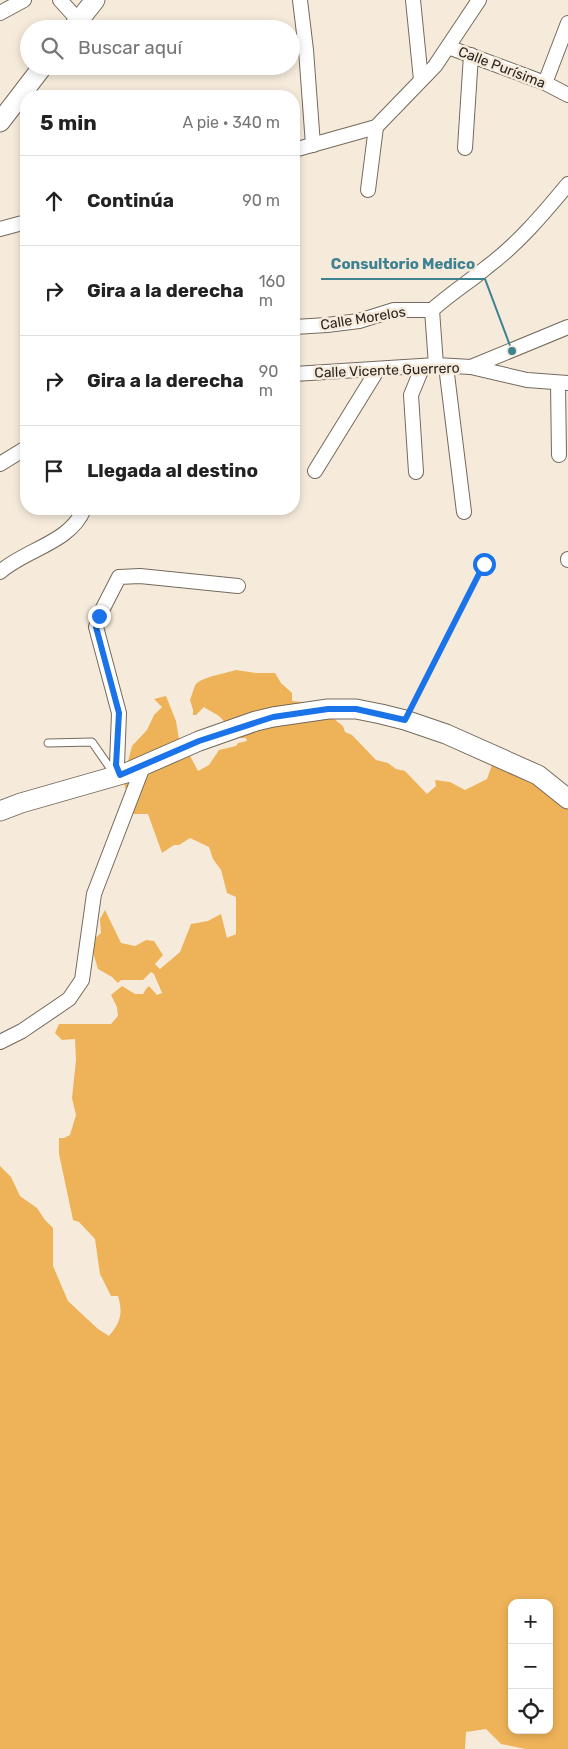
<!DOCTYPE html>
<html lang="es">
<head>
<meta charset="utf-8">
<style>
  :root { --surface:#fff; --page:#f6f6f6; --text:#222; --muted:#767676; --line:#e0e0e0 }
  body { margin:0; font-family:Rubik,sans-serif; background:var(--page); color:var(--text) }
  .controls { position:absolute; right:15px; bottom:15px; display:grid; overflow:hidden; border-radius:10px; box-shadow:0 2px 8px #0003 }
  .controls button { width:45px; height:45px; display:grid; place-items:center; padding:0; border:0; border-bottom:1px solid var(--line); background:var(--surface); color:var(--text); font:25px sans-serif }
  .stop { position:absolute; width:15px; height:15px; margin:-11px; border:4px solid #1a73e8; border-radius:50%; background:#fff }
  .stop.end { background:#1a73e8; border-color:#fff; box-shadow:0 1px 5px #0008 }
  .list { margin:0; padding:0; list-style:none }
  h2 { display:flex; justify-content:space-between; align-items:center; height:65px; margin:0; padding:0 20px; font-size:21px }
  h2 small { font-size:16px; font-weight:400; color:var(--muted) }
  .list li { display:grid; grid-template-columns:32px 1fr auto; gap:15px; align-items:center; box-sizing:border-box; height:90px; padding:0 20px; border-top:1px solid var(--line) }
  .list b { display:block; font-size:19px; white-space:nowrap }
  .list em { font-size:16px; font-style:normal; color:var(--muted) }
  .icon { flex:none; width:28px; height:28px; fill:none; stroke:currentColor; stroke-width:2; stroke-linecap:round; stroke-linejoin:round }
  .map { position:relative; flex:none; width:568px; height:1749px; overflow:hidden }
  .search { position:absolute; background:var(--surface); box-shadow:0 2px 8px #0003; left:20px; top:20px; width:280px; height:55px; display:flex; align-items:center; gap:12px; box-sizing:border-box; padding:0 18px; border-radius:28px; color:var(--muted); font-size:19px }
  .panel { position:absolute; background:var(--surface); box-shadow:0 2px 8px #0003; left:20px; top:90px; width:280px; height:425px; border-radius:20px }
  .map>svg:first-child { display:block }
</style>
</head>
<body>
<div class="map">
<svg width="568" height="1749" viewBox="0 0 568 1749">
  <rect width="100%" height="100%" fill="#f6ebdb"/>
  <path fill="#eeb359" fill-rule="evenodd" d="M236,670l20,3h19l6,10 11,10v8l28,3 5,8 18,14 2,6 7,3 24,25 12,3 8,6 9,2 22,23 9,-8 -1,-6 15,2 15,8 22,-11 5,-14v-16l11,-1 5,14 60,33v954h-42l-25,-5 -15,-15 -20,3 -1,17h-465v-583l11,11 9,19 17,12 8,12 8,8v38l15,35 30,28 11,7c12,-14 14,-23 9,-40h-7l-11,-22 -5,-35 -16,-17 -6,-2 -14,-66v-16h5l6,-3 6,-20 -4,-17 4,-38 -1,-21 -13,1 -7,-7 4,-9h52l7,-8 -1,-9 -6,-12 11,-9 13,8h8l3,-5 3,-3 8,9 5,-2 -8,-19 -3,-2 -8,8h-22l-3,3 -6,-6 -14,-8 -8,-26 11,-10 -1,-14 5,-9 16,33 14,3 11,-6 8,1 9,14 -8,9 5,5 20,-17 11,-28 17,-3 13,-7 6,24 9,-4v-37l-9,-4 -6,-23 -8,-11 -4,-12 -19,-9 -11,7h-5l-12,8 -14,-39h-14l-9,-6 1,-18 -5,-16 5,-5 6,-23 15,-16 7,-15 8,-8 -8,-8 12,-3 10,25 4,24 8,7 10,19 11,-6 10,-15 17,-4 2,-3 9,-2 -1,-3c-20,1 -14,-8 -24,-19 -4,-5 -13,-8 -18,-12l-8,8h-3v-5l-3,-10c2,-5 4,-13 6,-16 7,-7 30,-11 40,-14zM512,1603h37v127h-37z"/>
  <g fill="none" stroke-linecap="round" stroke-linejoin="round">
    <defs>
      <polyline id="service" points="48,743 92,742 115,775"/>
      <g id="minor">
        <polyline points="60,0 79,21"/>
        <polyline points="300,0 306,50 313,145"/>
        <polyline points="413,0 421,80"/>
        <polyline points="0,13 24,0"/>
        <polyline points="448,47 545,83 568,95"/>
        <polyline points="545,83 568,23"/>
        <polyline points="465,148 471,55"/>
        <polyline points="294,150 376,127 435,66 479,0"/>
        <polyline points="368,190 376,127"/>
        <polyline points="0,229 26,222"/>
        <polyline points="432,310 436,365"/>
        <path d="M294,327l33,-2 32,-4 35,-11h38c18,-16 37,-28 55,-43 31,-23 57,-54 81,-83"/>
        <polyline points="446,366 464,512"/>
        <polyline points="471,367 568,327"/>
        <polyline points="294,374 436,365 471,367 527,380 568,383"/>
        <polyline points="558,383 559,455"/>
        <polyline points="0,464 26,448"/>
        <polyline points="315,471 378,369"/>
        <polyline points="416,472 411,395 423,366"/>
        <polyline points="568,559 568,560"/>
        <path d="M0,572c26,-23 70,-29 84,-63"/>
        <polyline points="120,775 117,765 119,713 96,627 99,616 119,577 140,576 238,586"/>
        <polyline points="0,1042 22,1031 69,999 82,980 94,894 144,764"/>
      </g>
      <g id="secondary">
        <polyline points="72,29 95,0"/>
        <polyline points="0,122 43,66"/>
        <polyline points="0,811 21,803 126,773 199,741 256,721 273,717 328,709 356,709 381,714 405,720 446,734 538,775 568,799"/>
      </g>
    </defs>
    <use href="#service" stroke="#746a5c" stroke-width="9"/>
    <use href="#minor" stroke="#746a5c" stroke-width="16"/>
    <use href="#secondary" stroke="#746a5c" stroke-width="21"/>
    <polyline stroke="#a39a8e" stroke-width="2.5" stroke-dasharray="4 2.5" stroke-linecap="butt" points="411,707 484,564"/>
    <use href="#service" stroke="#fff" stroke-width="7"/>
    <use href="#minor" stroke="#fff" stroke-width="14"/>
    <use href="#secondary" stroke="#fff" stroke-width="19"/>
  </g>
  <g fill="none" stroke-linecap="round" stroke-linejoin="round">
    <polyline stroke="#1a73e8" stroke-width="6" points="99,616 96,627 119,713 116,765 120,775 199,741 273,717 328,709 356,709 405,720 484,564"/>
  </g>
  <g text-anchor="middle" stroke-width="5" stroke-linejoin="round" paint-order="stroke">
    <g font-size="14" fill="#29241e" stroke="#f6ebdb">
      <text transform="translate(502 67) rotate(21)" y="5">Calle Purísima</text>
      <text transform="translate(363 318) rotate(-9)" y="5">Calle Morelos</text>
      <text transform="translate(387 370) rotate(-2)" y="5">Calle Vicente Guerrero</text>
    </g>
  </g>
  <path fill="none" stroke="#3e8191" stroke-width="2" d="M512 351L485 279H321"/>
  <circle fill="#3e8191" stroke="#f6ebdb" stroke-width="2" cx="512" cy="351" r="5"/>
  <g font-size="15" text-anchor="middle" font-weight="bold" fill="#3e8191" stroke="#f6ebdb" stroke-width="5" stroke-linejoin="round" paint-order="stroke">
    <text x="403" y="269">Consultorio Medico</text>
  </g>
</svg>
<div class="controls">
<button>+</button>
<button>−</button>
<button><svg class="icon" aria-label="locate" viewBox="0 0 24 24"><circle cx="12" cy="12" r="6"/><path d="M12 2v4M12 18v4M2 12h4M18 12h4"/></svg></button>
</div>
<div class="stop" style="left:484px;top:564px"></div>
<div class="stop end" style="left:99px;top:616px"></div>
<div class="search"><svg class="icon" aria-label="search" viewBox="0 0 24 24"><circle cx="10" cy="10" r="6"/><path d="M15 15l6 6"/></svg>Buscar aquí</div>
<section class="panel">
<h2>5 min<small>A pie · 340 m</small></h2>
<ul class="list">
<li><svg class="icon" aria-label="ahead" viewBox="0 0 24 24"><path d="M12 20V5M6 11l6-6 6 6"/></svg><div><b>Continúa</b></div><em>90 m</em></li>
<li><svg class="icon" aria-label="right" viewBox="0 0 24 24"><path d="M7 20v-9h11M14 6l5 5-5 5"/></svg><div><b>Gira a la derecha</b></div><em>160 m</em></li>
<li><svg class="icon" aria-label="right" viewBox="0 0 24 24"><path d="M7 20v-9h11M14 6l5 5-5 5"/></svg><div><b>Gira a la derecha</b></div><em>90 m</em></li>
<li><svg class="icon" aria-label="arrive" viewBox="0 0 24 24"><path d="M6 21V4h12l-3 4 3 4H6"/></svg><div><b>Llegada al destino</b></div></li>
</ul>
</section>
</div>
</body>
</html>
